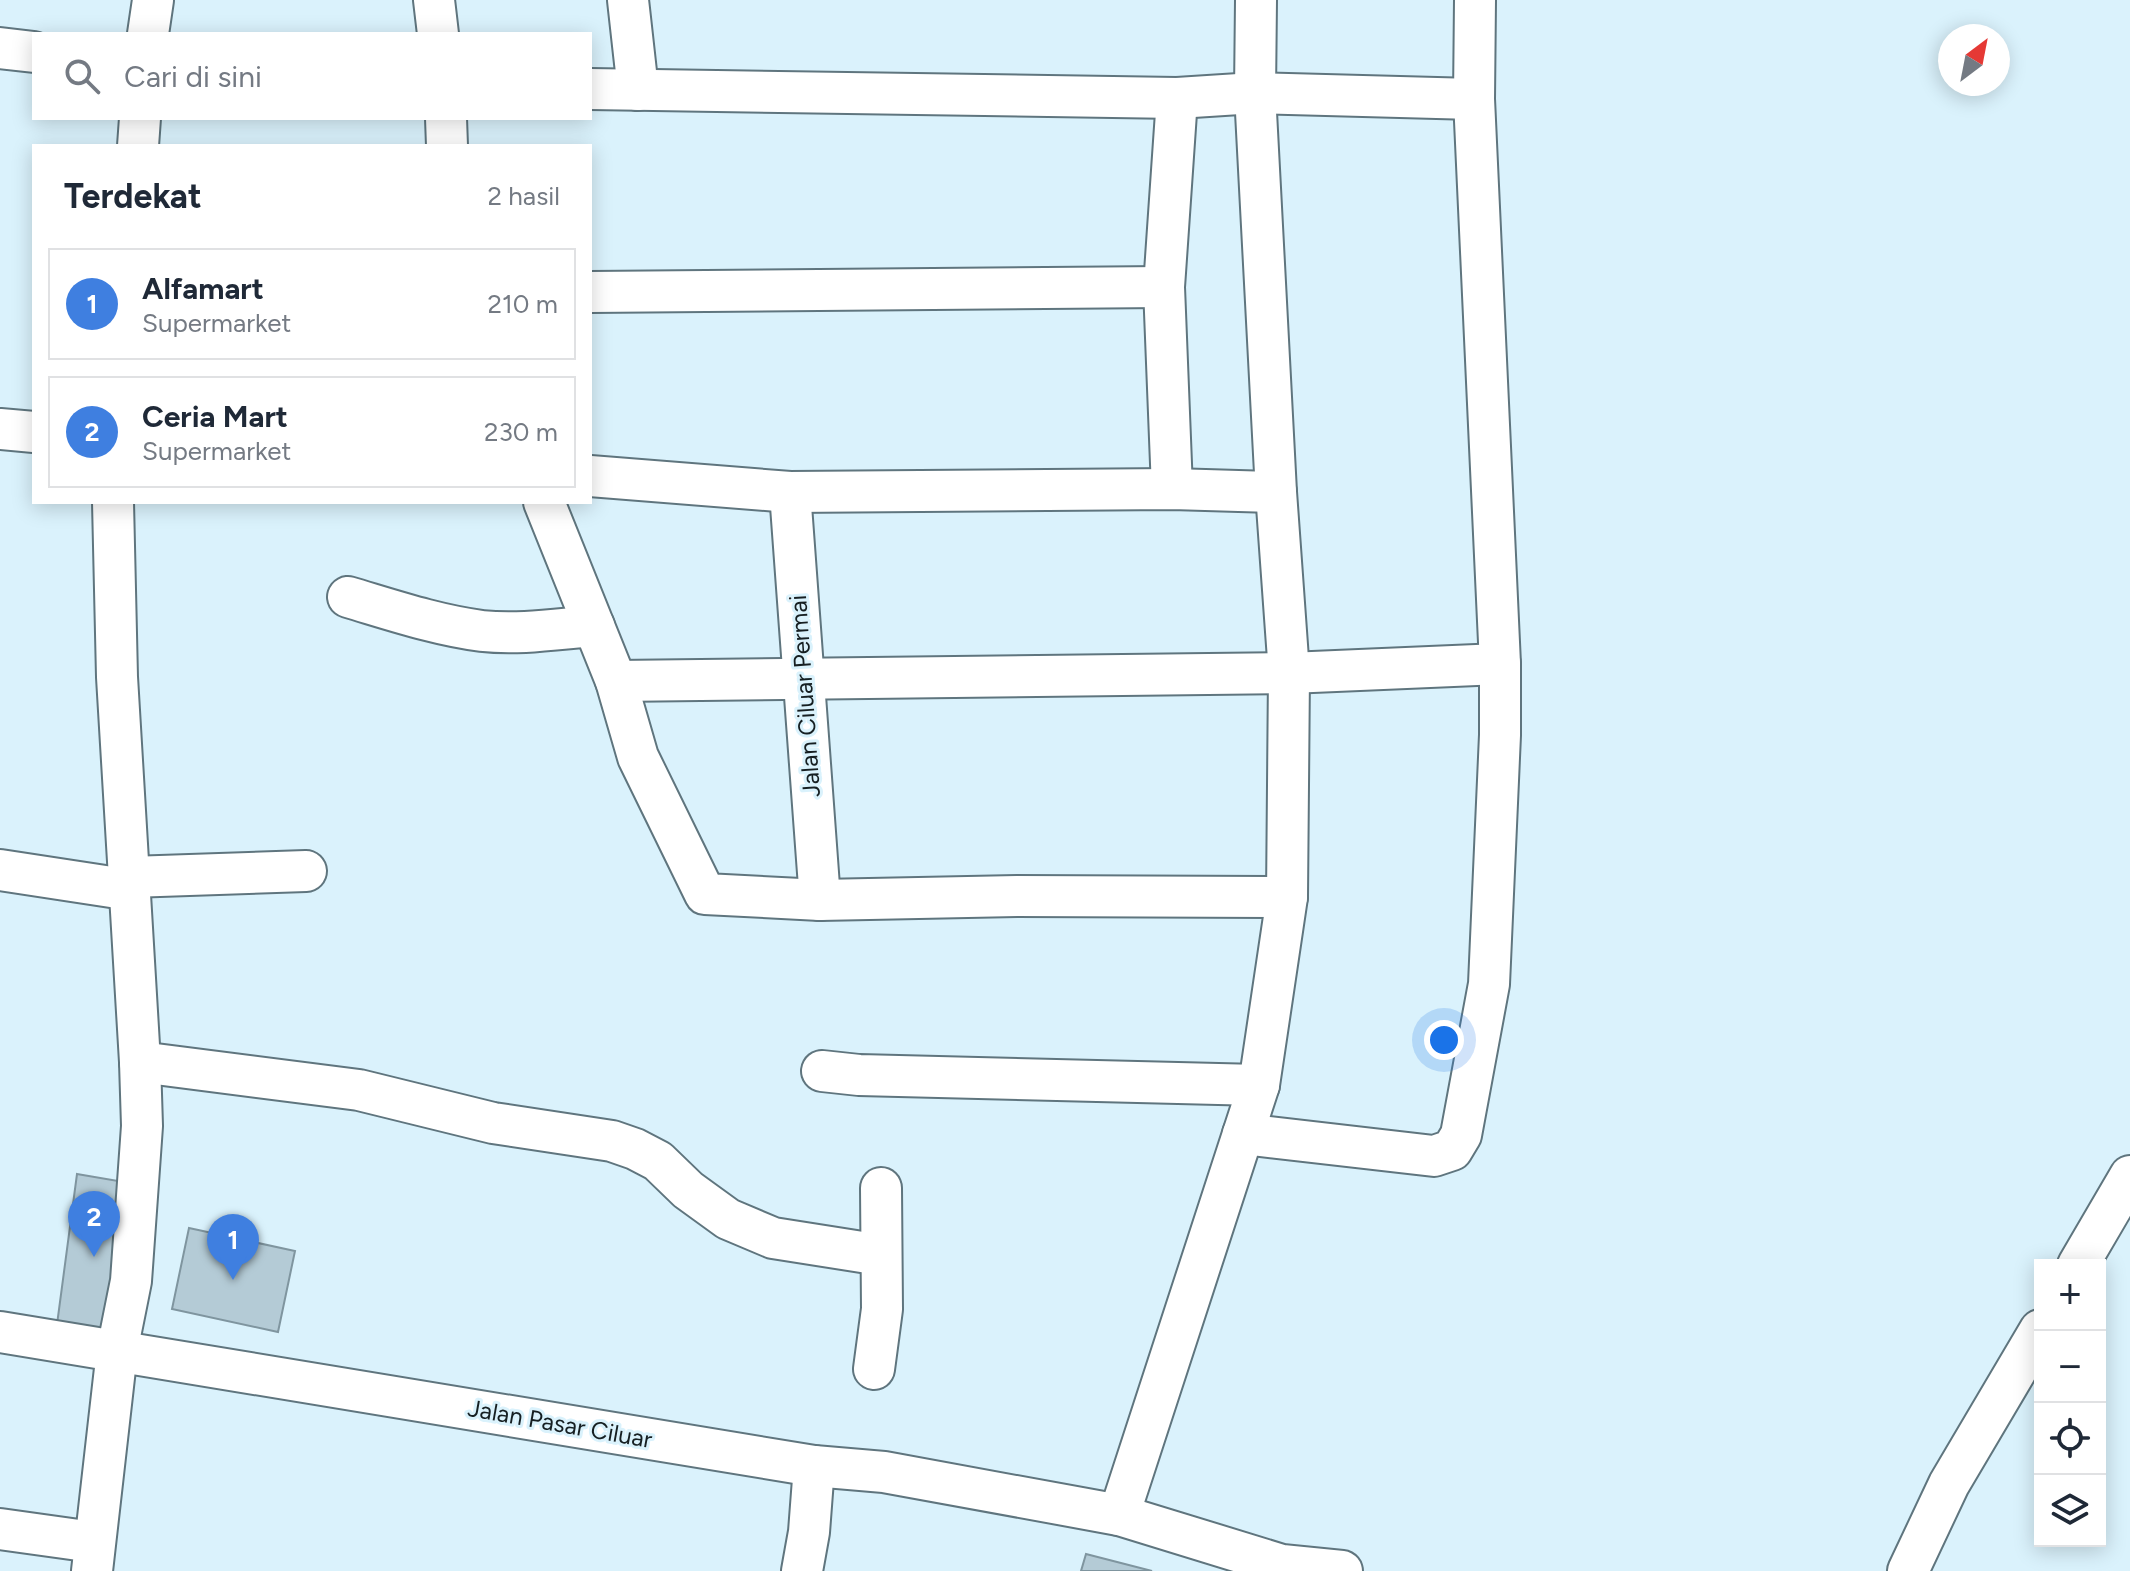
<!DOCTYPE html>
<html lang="id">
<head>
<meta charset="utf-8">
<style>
  :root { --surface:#fff; --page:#f2f2f3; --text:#1f2937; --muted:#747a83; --line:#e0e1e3; --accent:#db2777 }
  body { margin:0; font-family:Figtree,sans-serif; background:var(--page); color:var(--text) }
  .controls { position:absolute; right:24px; bottom:24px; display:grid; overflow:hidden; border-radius:0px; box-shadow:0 4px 20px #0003 }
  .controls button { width:72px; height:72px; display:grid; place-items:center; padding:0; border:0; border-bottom:2px solid var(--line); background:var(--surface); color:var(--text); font:40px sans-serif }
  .compass { position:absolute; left:1938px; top:24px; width:72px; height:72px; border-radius:50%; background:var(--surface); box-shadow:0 4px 20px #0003; rotate:32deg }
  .you { position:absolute; left:1444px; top:1040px; width:28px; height:28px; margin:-20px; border:6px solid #fff; border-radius:50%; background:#1a73e8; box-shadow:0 0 0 12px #1a73e833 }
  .badge { display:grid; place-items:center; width:52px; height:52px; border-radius:50%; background:var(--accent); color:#fff; font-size:26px; font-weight:700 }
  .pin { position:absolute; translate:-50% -66px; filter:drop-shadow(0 2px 4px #0008) }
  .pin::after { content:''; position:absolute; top:42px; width:28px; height:24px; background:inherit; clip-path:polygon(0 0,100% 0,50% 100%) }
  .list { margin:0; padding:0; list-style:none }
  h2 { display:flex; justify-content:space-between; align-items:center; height:104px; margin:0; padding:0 32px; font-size:34px }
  h2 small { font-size:26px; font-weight:400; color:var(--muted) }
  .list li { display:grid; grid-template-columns:52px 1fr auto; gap:24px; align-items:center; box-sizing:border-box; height:112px; margin:0 16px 16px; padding:0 16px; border:2px solid var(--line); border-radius:0px }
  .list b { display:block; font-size:30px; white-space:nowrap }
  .list p { margin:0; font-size:26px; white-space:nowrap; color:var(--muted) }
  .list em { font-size:26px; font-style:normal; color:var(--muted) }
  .icon { flex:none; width:44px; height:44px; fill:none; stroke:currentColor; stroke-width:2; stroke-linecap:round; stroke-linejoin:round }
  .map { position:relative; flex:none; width:2130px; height:1571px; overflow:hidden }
  .search { position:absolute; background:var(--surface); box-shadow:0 4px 20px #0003; left:32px; top:32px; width:560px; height:88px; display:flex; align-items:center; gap:20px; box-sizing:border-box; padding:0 28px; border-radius:0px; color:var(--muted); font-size:30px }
  .panel { position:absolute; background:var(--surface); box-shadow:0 4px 20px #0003; left:32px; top:144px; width:560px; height:360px; border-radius:0px }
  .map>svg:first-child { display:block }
</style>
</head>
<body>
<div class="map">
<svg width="2130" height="1571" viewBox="0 0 2130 1571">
  <rect width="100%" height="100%" fill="#daf2fc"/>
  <g fill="#b4cbd6" stroke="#7f959f" stroke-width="2">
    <polygon points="77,1174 130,1183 111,1341 56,1332"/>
    <polygon points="189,1228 295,1251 278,1332 172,1309"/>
    <polygon points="1086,1554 1152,1571 1081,1571"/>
  </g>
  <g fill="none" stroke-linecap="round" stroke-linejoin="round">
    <defs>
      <g id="minor">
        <polyline points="434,0 438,34"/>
        <polyline points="628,0 638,90"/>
        <polyline points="148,34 153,0"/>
        <polyline points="0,48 34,52"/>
        <polyline points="590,89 1177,98 1255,93 1474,99"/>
        <polyline points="446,118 447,146"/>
        <polyline points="138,146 140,118"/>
        <polyline points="590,292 1164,287"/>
        <polyline points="0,429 34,432"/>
        <polyline points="590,476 790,492 1172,489 1276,492"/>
        <polyline points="1172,489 1164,287 1177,98"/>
        <polyline points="790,492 820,900"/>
        <polyline points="544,502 616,681 638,757 705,894 820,900 1017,896 1287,897"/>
        <path d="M348,597c44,13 88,28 134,34 37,4 75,-2 112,-5"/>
        <polyline points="616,681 1289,673 1500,664"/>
        <polyline points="0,870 131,890"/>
        <polyline points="130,877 306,871"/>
        <polyline points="140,1062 359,1090 493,1123 612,1141 635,1149 658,1161 688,1190 728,1219 773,1238 881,1255"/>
        <polyline points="822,1071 859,1075 1259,1085"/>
        <polyline points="1243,1134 1434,1156 1452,1150 1461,1135 1489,984 1500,735 1500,664 1474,99 1475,0"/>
        <polyline points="2078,1265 2130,1176"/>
        <polyline points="0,1332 814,1466 884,1472 1119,1515 1282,1565 1342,1571"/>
        <polyline points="874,1369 882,1309 881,1188"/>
        <polyline points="1119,1515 1259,1085 1287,897 1289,673 1276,492 1255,93 1256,0"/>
        <polyline points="0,1529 93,1542"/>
        <polyline points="92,1571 117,1351 131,1281 142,1126 140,1062 117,677 113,502"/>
        <polyline points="802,1571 809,1532 814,1466"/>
        <polyline points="1908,1571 1949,1484 2040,1330"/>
      </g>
    </defs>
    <use href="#minor" stroke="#5f757e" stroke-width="44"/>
    <use href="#minor" stroke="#fff" stroke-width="40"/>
  </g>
  <g text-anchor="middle" stroke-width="6" stroke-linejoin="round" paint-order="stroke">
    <g font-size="24" fill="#161f22" stroke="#daf2fc">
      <text transform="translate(805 696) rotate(-94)" y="8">Jalan Ciluar Permai</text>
      <text transform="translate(560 1424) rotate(10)" y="8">Jalan Pasar Ciluar</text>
    </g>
  </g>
</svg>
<div class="controls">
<button>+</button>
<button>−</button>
<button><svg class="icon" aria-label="locate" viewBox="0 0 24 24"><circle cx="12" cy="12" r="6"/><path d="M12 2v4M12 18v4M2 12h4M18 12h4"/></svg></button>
<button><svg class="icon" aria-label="layers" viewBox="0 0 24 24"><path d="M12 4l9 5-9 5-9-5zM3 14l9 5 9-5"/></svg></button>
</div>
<svg class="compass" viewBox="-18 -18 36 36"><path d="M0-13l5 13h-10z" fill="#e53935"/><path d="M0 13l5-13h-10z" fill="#747a83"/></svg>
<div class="you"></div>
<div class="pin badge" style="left:233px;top:1280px;background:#3f7fe0">1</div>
<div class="pin badge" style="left:94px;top:1257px;background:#3f7fe0">2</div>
<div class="search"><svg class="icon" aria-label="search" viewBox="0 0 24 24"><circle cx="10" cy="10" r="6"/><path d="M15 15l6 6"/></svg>Cari di sini</div>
<section class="panel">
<h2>Terdekat<small>2 hasil</small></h2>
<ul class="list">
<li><span class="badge" style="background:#3f7fe0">1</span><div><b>Alfamart</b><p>Supermarket</p></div><em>210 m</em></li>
<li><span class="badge" style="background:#3f7fe0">2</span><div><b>Ceria Mart</b><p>Supermarket</p></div><em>230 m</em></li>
</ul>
</section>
</div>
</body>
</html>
